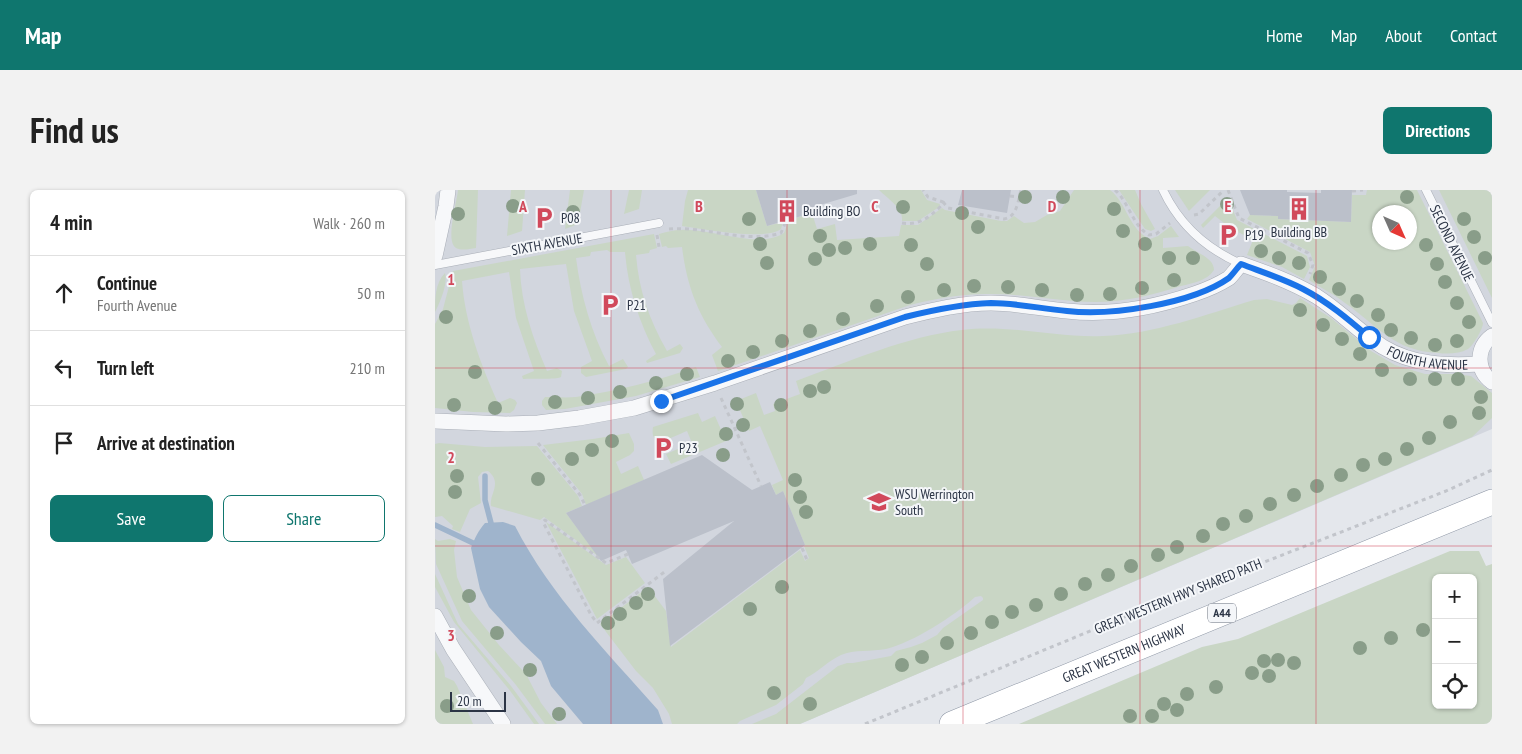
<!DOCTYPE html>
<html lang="en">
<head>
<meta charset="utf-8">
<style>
  :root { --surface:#fff; --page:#f2f2f2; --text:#222; --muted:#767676; --line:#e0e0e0; --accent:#0f766e }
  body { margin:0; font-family:"PT Sans Narrow",sans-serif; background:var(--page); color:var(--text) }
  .controls { position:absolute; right:15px; bottom:15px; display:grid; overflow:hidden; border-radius:8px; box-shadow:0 1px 4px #0004 }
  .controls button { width:45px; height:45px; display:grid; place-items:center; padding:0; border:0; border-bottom:1px solid var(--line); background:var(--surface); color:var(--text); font:25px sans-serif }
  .compass { position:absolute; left:937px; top:15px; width:45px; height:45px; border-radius:50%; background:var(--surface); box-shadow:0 1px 4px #0004; rotate:135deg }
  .scale { position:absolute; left:15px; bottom:12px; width:56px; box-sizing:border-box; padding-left:5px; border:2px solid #2b3445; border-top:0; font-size:14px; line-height:18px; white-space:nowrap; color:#2b3445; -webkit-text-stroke:4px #f4f6f9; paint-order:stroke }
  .stop { position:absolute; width:15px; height:15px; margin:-11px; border:4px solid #1a73e8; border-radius:50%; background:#fff }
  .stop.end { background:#1a73e8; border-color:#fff; box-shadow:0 1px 5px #0008 }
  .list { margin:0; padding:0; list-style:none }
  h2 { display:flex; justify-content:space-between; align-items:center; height:65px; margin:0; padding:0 20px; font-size:21px }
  h2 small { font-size:16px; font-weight:400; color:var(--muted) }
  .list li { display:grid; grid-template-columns:32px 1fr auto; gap:15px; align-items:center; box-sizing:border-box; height:75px; padding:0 20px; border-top:1px solid var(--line) }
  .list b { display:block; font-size:19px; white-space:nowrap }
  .list p { margin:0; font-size:16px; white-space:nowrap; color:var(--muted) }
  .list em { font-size:16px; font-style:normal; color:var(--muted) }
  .actions { display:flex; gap:10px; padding:15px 20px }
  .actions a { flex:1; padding:11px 0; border:1px solid var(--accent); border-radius:8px; text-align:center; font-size:18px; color:var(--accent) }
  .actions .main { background:var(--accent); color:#fff }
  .icon { flex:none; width:28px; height:28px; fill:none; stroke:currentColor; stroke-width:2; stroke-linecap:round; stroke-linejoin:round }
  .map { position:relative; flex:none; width:1057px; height:534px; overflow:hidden; border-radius:8px }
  header { display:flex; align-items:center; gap:30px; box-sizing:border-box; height:70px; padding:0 25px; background:var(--accent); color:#fff }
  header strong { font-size:24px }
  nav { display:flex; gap:28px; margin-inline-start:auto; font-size:18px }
  .intro { display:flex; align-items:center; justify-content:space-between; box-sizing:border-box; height:120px; padding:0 30px }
  h1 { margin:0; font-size:35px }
  .button { padding:12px 22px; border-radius:8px; background:var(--accent); color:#fff; font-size:18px; font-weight:700 }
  main { display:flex; gap:30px; padding:0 30px }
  aside { flex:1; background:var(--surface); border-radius:8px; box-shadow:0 1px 4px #0004 }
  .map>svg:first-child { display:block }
</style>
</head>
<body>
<header>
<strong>Map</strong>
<nav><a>Home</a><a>Map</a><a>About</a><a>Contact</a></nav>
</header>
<div class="intro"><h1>Find us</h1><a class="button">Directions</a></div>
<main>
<aside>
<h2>4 min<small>Walk · 260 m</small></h2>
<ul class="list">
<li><svg class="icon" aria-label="ahead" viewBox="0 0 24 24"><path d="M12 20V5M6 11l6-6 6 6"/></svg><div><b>Continue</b><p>Fourth Avenue</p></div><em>50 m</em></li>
<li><svg class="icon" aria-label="left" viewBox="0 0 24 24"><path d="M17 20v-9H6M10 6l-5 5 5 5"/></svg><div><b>Turn left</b></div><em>210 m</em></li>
<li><svg class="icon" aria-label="arrive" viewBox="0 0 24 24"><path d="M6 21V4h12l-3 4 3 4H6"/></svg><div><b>Arrive at destination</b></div></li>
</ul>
<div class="actions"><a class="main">Save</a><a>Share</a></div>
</aside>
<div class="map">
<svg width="1057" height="534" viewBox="0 0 1057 534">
  <rect width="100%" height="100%" fill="#e4e7ec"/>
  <path fill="#d2d6de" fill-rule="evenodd" d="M0,0h1057v239l-692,295h-365zM944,22h30v30h-30z"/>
  <g fill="#c9d6c5" fill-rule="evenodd">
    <path d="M23,0h20l-2,58c-7,1 -14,3 -20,0 -11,-7 1,-46 2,-58z"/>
    <polygon points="76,0 90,0 87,41 72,46"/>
    <polygon points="135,0 149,0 143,34 130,39"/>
    <polygon points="194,0 207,0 204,19 189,24"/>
    <path d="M253,0h68l11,36 16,-4 -2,7c-15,12 -78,0 -99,-3l3,-25z"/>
    <path d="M444,0h42l6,10 13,4 -1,3 -21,14h-16c2,-12 -15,-23 -23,-31z"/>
    <path d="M639,0h36c17,13 19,40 40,49l8,-3 13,-10 8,11 -16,1v10l25,-2c9,7 26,12 26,24 -7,11 -21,13 -33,16 -28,9 -56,16 -86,16 -37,0 -73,-9 -110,-8 -26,0 -51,5 -75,11l-192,66 -6,-16 10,-8c-24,-32 -35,-60 -40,-100l-14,1 -2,-2 -4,1 -3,-13c7,-2 15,-4 22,-4 30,-2 77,20 103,3l5,-13 23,-7 5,16 18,-5 2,16 62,-4 2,-11h17l24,-17 3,2 56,11h6l7,-5 10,7 11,-1 12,-7 13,-4z"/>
    <polygon points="684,0 700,0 706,14 720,39 716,41 710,39"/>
    <polygon points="740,0 775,0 754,21"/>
    <path d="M932,0h50l66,133c0,6 -10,23 -15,26 -9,5 -20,5 -30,4 -44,-2 -60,-27 -93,-50 -11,-9 -24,-15 -36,-23l6,-14 -5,-14 -63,-33 3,-4 28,1v3l73,3 1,-27h14zM944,22h30v30h-30z"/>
    <polygon points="1004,0 1057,0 1057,108"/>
    <polygon points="793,8 802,30 872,66 875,77 869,89 847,77 812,65 818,50 794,37 780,26 768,38 766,35"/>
    <path d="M219,44l3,14 -7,2 -1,3 -13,2c3,36 13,64 31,96l13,-7 3,4 -3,5 -33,10 -1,-2 10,-7c-17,-32 -28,-65 -31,-102h-15l-3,-2 -16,2 -1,4 -14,2c5,38 15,74 33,108l14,-7 5,8 -2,2 -40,8 -5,-4v-6l11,-6 -18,-50 -8,-47 -46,5c1,35 13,70 27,102l10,-3 5,3 -1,6c-6,3 -29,1 -38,2l-1,-3 12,-5 -18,-53 -7,-46 -47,9c3,42 19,84 36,122l12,-5 5,2 2,3 -3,7 -4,3 -37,-1 -38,-4v-84l8,-15 10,-38z"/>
    <path d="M10,83c3,11 -5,29 -10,39 0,-13 0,-29 10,-39z"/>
    <path d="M865,108l31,20 40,33 24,14 30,9h30l16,2 21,17v25l-20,19 -672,287h-48l24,-10 62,-48 9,-3h6l38,-7 5,-5 15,-4 11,-4 15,-8 6,-7 40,-28v-2l-2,-2 -6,1c-21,19 -61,45 -89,52 -14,3 -32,0 -45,6 -13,6 -23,17 -35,23l-3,6 -27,21 -36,16 -3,3h-65l-3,-10 -16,-26 -17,-17 -36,-47 48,-37 18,24 5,36 129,-97 5,11 4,-3 -5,-12 1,-1 -22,-54 -7,4 -4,-10 11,-5 -23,-54 -11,5 -13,-30 20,-8 8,22 11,-4 -2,-7 27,-10 -4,-13c52,-19 111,-45 166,-51 48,-6 93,8 141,6 52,-2 101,-21 151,-36l13,-1 25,6 4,-2z"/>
    <path d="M261,177l4,10 -64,19 -71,13 -19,1 -4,-5v-4l3,-4c11,0 21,1 31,0 41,-6 81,-16 120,-30z"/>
    <path d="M263,223l4,9 13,-6 11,25 -55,23 -5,-10 26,-11 -5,-12c-11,4 -38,21 -34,-4z"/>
    <polygon points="194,243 199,254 199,261 195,265 181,272 186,284 203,276 209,290 151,315 147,304 108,255 158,249"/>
    <path d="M4,253l46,4 52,-1 41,50 4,10 -16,7 32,43 -54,-39 -4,3 -49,-14c-2,-12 12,-23 -3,-35l-6,1 -4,5 3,26 -11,6 -10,23 -8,-3 1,-3 -11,-10 -7,1v-73z"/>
    <polygon points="111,332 171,375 191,367 210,393 162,429"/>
    <polygon points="0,349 3,351 15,349 21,351 19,360 22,387 36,420 64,455 91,484 106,513 122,534 110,534 81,495 27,431 1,374"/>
    <path d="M1015,361h29l7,15 6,-2v160h-473l183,-77 36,-8zM1001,388h37v127h-37z"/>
    <polygon points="0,384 23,434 76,496 104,534 99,534 76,502 19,432 0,397"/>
    <polygon points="0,460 9,477 10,487 19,491 22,496 38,534 0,534"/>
  </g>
  <path fill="#9fb4cc" d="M68,332l12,4c36,70 91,125 143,184l5,14h-80l-32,-38 -10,-25 -20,-19 -32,-35 -9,-18 -9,-41c4,-10 7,-17 14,-25z"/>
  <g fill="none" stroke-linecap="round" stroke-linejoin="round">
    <g stroke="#9fb4cc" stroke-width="5.5">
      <polyline points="50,286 50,310 56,333"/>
      <polyline points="0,335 38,353"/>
    </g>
  </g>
  <g fill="#bbc0ca">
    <polygon points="321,0 422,0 422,4 375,18 377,23 332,36"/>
    <polygon points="527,0 576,0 572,23 523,15"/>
    <polygon points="805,0 852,0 852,2 886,3 886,0 917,0 916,32 843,29 843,26 815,25"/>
    <polygon points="267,265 317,300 335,292 341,305 348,301 370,355 235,456 228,389 299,331 197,374 191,360 166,371 131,323"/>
  </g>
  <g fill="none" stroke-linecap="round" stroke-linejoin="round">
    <defs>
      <g id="service">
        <path d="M728,0c16,34 44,59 78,74"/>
        <polyline points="991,0 1057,133"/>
        <polyline points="0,75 224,33"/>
      </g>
      <g id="minor">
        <polyline points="0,66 11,16 13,0"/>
        <path d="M1057,146c-16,12 -16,34 0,46"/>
        <path id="s1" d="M0,231l71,3 32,-1 41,-5 55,-10 81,-25 190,-66c28,-7 57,-14 86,-14 26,0 51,6 76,8 43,5 86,-3 127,-17 12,-4 24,-9 35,-16 4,-4 8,-10 12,-14 26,9 51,18 75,32 24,15 43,36 67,51 30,18 63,19 97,17"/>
        <polyline points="0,426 18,459 68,534"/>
      </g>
      <g id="trunk">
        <path id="s2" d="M517,534l540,-222"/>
      </g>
    </defs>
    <use href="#service" stroke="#a9aeb7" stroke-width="9"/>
    <use href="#minor" stroke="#a9aeb7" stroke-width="16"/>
    <use href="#trunk" stroke="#8b94a3" stroke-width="26"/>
    <g stroke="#c2c5cb" stroke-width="3" stroke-dasharray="4 4" stroke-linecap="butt">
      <path d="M680,0c14,12 17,35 34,45l7,-1 14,-11"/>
      <polyline points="793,0 804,28 873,63 878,75 875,84"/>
      <polyline points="917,1 928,0"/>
      <polyline points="575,6 584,7"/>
      <path d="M508,12l5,6 56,11c13,-2 14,-18 17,-29"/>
      <polyline points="759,25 764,24 789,0"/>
      <path d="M467,33c16,3 28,-6 39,-17l2,-4 -15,-5 -5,-7"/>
      <path d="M234,39c38,-3 75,15 112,4l5,-12"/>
      <polyline points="222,45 224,57"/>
      <polyline points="286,208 326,296"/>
      <polyline points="103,253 145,305 150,315"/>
      <polyline points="367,358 372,370"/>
      <polyline points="193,364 171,373 110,330 108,332 156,425 162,433 232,380"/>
      <polyline points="430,534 694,425 1011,301 1057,280"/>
    </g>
    <use href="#service" stroke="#f7f8fa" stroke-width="8"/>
    <use href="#minor" stroke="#f7f8fa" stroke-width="15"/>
    <use href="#trunk" stroke="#fff" stroke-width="25"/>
  </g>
  <g fill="#899d89">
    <circle cx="590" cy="7" r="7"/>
    <circle cx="628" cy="7" r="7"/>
    <circle cx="972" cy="7" r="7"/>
    <circle cx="792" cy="14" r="7"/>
    <circle cx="78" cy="16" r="7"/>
    <circle cx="468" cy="17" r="7"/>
    <circle cx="679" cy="19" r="7"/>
    <circle cx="138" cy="22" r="7"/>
    <circle cx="527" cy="23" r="7"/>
    <circle cx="23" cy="24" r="7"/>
    <circle cx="314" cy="29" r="7"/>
    <circle cx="1029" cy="29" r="7"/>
    <circle cx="543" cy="37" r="7"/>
    <circle cx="688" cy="41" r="7"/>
    <circle cx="385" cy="46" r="7"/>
    <circle cx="1039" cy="47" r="7"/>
    <circle cx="325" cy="54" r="7"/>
    <circle cx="435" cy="54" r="7"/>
    <circle cx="710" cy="54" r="7"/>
    <circle cx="476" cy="55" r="7"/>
    <circle cx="991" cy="55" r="7"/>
    <circle cx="410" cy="58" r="7"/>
    <circle cx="394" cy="60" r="7"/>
    <circle cx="826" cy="61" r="7"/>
    <circle cx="734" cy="68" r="7"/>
    <circle cx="758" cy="68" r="7"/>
    <circle cx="844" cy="68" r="7"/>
    <circle cx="1050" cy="68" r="7"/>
    <circle cx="380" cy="69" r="7"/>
    <circle cx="332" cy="73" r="7"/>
    <circle cx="864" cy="73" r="7"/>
    <circle cx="492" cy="74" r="7"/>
    <circle cx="1002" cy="74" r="7"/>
    <circle cx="885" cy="87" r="7"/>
    <circle cx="739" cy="90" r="7"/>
    <circle cx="1010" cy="92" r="7"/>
    <circle cx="539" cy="96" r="7"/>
    <circle cx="573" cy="97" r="7"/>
    <circle cx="707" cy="98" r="7"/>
    <circle cx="904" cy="99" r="7"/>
    <circle cx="509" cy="100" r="7"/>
    <circle cx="607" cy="100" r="7"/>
    <circle cx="675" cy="104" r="7"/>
    <circle cx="642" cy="105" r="7"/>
    <circle cx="473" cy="107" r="7"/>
    <circle cx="922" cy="111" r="7"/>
    <circle cx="1022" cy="113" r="7"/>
    <circle cx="442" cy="116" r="7"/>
    <circle cx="865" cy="120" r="7"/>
    <circle cx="943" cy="125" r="7"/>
    <circle cx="11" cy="127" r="7"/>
    <circle cx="408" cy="129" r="7"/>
    <circle cx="1034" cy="132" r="7"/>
    <circle cx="888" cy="135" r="7"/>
    <circle cx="956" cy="140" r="7"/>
    <circle cx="375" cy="141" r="7"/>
    <circle cx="976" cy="148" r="7"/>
    <circle cx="907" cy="149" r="7"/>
    <circle cx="347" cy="151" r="7"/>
    <circle cx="1022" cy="151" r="7"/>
    <circle cx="1000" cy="155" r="7"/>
    <circle cx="318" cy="162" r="7"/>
    <circle cx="925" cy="164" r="7"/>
    <circle cx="293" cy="171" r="7"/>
    <circle cx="947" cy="180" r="7"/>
    <circle cx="40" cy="182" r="7"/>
    <circle cx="252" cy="184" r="7"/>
    <circle cx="975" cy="189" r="7"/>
    <circle cx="1000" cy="189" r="7"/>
    <circle cx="1023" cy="189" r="7"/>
    <circle cx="221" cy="193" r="7"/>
    <circle cx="389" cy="197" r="7"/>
    <circle cx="375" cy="201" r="7"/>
    <circle cx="185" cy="202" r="7"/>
    <circle cx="1046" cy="207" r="7"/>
    <circle cx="153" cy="208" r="7"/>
    <circle cx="120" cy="212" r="7"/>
    <circle cx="302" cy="214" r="7"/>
    <circle cx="19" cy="215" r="7"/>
    <circle cx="346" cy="215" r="7"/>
    <circle cx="60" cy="218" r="7"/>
    <circle cx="1044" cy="223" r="7"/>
    <circle cx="1015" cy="232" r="7"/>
    <circle cx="308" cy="235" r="7"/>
    <circle cx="291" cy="244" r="7"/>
    <circle cx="994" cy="248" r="7"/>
    <circle cx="177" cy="251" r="7"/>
    <circle cx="972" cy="259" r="7"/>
    <circle cx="157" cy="260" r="7"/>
    <circle cx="288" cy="265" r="7"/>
    <circle cx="137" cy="269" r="7"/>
    <circle cx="950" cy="269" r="7"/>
    <circle cx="928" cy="275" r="7"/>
    <circle cx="906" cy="285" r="7"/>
    <circle cx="22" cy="286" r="7"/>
    <circle cx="103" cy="289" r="7"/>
    <circle cx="360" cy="290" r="7"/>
    <circle cx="882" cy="296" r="7"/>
    <circle cx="20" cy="302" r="7"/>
    <circle cx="859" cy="305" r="7"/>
    <circle cx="365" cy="307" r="7"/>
    <circle cx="835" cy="314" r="7"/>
    <circle cx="371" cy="322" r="7"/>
    <circle cx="811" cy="326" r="7"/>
    <circle cx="788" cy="334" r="7"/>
    <circle cx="768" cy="346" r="7"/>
    <circle cx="742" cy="357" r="7"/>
    <circle cx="723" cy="365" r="7"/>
    <circle cx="696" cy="376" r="7"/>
    <circle cx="673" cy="385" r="7"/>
    <circle cx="650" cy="394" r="7"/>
    <circle cx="347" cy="397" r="7"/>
    <circle cx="213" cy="404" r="7"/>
    <circle cx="626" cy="404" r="7"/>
    <circle cx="34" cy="406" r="7"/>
    <circle cx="201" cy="413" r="7"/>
    <circle cx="601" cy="415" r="7"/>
    <circle cx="315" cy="419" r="7"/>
    <circle cx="577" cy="422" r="7"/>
    <circle cx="185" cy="424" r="7"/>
    <circle cx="557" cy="432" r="7"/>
    <circle cx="173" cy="433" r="7"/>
    <circle cx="988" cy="440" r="7"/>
    <circle cx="62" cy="443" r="7"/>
    <circle cx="536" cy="443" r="7"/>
    <circle cx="956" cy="448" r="7"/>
    <circle cx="512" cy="453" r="7"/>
    <circle cx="925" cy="458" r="7"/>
    <circle cx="487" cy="467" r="7"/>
    <circle cx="843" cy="470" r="7"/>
    <circle cx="829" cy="471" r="7"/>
    <circle cx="859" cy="473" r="7"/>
    <circle cx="467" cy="475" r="7"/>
    <circle cx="95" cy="480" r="7"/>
    <circle cx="817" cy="483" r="7"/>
    <circle cx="834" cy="486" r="7"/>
    <circle cx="781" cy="497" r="7"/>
    <circle cx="339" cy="503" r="7"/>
    <circle cx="752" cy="504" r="7"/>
    <circle cx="375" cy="514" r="7"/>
    <circle cx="729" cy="514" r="7"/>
    <circle cx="12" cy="516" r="7"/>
    <circle cx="742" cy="520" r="7"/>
    <circle cx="124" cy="524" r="7"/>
    <circle cx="695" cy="526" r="7"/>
    <circle cx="717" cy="526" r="7"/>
  </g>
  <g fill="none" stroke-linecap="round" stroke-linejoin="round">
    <path stroke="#1a73e8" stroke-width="6" d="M226,211l244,-84c28,-7 57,-13 86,-14 26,0 51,6 76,8 44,5 125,-7 162,-33 4,-4 8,-10 12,-14 21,8 43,15 62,25 25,13 45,30 66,48"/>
  </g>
  <path fill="none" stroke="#d1495b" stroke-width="1" stroke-opacity="0.55" d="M176,0v534M352,0v534M528,0v534M705,0v534M881,0v534M0,178h1057M0,356h1057"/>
  <defs>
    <symbol id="building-bare" viewBox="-9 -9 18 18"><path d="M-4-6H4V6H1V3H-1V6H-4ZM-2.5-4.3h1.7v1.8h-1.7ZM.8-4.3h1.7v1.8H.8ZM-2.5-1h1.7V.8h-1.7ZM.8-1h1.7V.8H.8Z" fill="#d1495b" stroke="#f4f6f9" stroke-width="2.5" paint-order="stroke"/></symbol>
    <symbol id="parking-bare" viewBox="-9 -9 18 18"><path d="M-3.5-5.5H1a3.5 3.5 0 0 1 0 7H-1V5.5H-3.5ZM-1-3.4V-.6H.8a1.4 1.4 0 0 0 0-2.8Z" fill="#d1495b" stroke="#f4f6f9" stroke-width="2.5" paint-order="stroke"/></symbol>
    <symbol id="university-bare" viewBox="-9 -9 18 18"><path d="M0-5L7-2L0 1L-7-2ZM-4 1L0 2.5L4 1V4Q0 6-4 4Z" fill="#d1495b" stroke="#f4f6f9" stroke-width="2.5" paint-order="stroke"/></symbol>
  </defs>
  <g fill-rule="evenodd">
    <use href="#building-bare" x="848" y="3" width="32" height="32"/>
    <use href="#building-bare" x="336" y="5" width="32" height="32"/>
    <use href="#parking-bare" x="93" y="12" width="32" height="32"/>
    <use href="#parking-bare" x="777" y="29" width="32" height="32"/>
    <use href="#parking-bare" x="159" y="99" width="32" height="32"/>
    <use href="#parking-bare" x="212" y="242" width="32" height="32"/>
    <use href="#university-bare" x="428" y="296" width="32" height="32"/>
  </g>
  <g text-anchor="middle" stroke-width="4" stroke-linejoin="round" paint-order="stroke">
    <rect fill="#f4f6f9" stroke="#676e7b" stroke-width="1" x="773" y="413.5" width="28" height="19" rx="4"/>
    <g font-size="12" font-weight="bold" fill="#2b3445">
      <text x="787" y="427">A44</text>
    </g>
    <g font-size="14" fill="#2b3445" stroke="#f4f6f9" text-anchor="start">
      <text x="368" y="26">Building BO</text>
      <text x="126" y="33">P08</text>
      <text x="864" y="47" text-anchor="middle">Building BB</text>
      <text x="810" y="50">P19</text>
      <text x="192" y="120">P21</text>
      <text x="244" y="263">P23</text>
      <text x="460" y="309">WSU Werrington<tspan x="460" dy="16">South</tspan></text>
    </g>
    <g font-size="14" fill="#2b3445" stroke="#f4f6f9">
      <text transform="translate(1017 53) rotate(64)" y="5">SECOND AVENUE</text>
      <text transform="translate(112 54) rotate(-10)" y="5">SIXTH AVENUE</text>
      <text dy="5" stroke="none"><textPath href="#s1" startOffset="1049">FOURTH AVENUE</textPath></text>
      <text transform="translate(743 406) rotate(-22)" y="5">GREAT WESTERN HWY SHARED PATH</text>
      <text dy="5" stroke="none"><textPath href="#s2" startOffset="186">GREAT WESTERN HIGHWAY</textPath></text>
    </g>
  </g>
  <g font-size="16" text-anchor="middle" font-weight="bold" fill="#d1495b" stroke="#f4f6f9" stroke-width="4" stroke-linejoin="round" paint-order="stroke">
    <text x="88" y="22">A</text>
    <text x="264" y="22">B</text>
    <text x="440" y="22">C</text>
    <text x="617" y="22">D</text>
    <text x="793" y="22">E</text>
    <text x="16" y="95">1</text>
    <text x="16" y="273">2</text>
    <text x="16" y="451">3</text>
  </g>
</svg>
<div class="controls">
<button>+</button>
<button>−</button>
<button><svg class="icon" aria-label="locate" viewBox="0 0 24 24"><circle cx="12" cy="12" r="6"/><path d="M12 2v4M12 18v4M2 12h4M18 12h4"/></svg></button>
</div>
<svg class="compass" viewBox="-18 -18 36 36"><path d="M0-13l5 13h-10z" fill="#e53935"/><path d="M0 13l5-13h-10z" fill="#767676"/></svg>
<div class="scale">20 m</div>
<div class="stop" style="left:934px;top:147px"></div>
<div class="stop end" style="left:226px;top:211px"></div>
</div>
</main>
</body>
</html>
